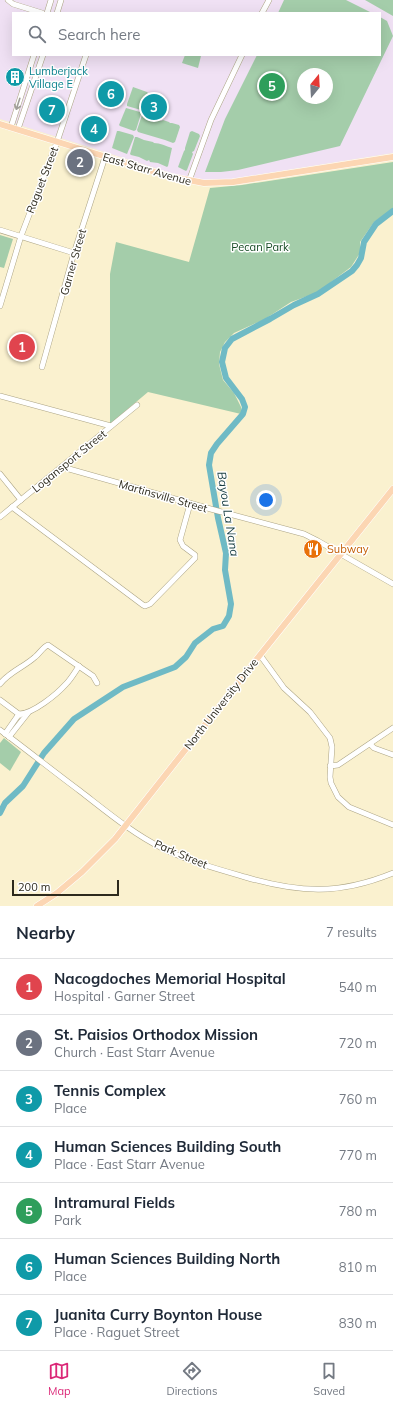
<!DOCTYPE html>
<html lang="en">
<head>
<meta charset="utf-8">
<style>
  :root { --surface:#fff; --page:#f6f6f7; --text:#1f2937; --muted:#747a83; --line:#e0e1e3; --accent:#db2777 }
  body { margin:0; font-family:Mulish,sans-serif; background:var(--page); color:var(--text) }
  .compass { position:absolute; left:297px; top:68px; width:36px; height:36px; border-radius:50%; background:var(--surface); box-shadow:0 4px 16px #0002; rotate:18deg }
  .scale { position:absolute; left:12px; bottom:10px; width:107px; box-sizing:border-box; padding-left:4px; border:2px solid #2d2a1d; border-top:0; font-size:11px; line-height:14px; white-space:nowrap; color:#2d2a1d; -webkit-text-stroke:3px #fff; paint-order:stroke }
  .you { position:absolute; left:266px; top:500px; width:14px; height:14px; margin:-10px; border:3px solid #fff; border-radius:50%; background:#1a73e8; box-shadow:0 0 0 6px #1a73e833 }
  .badge { display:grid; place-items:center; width:26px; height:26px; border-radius:50%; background:var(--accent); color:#fff; font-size:13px; font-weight:700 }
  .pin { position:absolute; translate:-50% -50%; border:2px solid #fff; box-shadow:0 1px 4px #0006 }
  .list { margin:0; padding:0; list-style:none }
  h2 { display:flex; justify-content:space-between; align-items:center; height:52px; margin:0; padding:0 16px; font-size:17px }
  h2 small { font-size:13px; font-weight:400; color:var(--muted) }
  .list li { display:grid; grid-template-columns:26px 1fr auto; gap:12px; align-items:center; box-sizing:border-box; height:56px; padding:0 16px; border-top:1px solid var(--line) }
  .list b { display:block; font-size:15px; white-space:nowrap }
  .list p { margin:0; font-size:13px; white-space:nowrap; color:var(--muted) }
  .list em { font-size:13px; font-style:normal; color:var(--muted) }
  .icon { flex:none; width:22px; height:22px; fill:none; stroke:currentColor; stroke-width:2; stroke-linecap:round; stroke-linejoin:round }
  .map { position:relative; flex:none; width:393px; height:906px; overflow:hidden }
  .search { position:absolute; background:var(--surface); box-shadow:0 4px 16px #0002; left:12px; right:12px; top:12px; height:44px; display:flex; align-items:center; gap:10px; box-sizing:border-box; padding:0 14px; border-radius:0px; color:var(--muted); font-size:15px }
  .sheet { height:444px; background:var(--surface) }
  nav { display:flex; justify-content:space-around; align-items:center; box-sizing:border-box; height:56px; border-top:1px solid var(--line); background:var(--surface); font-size:11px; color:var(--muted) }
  nav a { display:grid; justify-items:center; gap:2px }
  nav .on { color:var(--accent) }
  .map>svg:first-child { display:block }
</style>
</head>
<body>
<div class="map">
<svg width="393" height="906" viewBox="0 0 393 906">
  <rect width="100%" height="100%" fill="#faf1cf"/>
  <path fill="#f0e1f4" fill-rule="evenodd" d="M0,0h393v153l-162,26 -29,1 -28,-6 -174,-55zM13,13h367v42h-367zM303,74h24v24h-24z"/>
  <g fill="#a4cdaa" fill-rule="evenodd">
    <polygon points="284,0 346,0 372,13 278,13"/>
    <polygon points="365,0 393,0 393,16"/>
    <path d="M380,17l7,4 6,15 -53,110 -102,24 -17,2h-16l20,-53 32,-64h123zM303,74h24v24h-24z"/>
    <polygon points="185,55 201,56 198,68 182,63"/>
    <polygon points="133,87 147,92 148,93 143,110 141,110 127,106 127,104"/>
    <polygon points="126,108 140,112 141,114 136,130 134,131 120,126 119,125"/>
    <path d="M144,114l7,3c4,-1 8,1 10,4l2,-1 6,2 1,1h2l7,2 1,2 -5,15 -2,1 -8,-3 -27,-8 -1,-2 5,-15z"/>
    <polygon points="117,131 119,131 133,135 134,137 127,154 112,148"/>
    <polygon points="192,131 199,134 200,136 194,151 192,152 193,154 187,170 186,171 178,167 184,151 185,150 185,148 190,132"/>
    <path d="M135,137h2l7,3 9,2 1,1c6,0 12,3 18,5l-4,18 -1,1 -9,-4 -8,-1 -1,-2 -2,1 -8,-4 -8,-2 -1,-1z"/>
    <polygon points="393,162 393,209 374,222 360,242 360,253 351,267 331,282 326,287 316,293 291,302 265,319 234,333 225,342 220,352 219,364 223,380 234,393 241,407 241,414 148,392 110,424 110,274 116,242 189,262 210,188 242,185"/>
    <polygon points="0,235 13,239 4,268 0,267"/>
    <polygon points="4,738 21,752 10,771 0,763 0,743"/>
  </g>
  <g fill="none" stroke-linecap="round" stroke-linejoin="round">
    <polyline stroke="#6fbac5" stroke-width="6" points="0,813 5,803 23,786 44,753 74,719 123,687 175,667 186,657 195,643 213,629 223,626 229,616 231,604 225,570 226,553 218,518 209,465 211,453 217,444 243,414 245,407 242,399 226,378 222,362 225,348 232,339 270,319 294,305 318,294 352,271 357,265 361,258 364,242 376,224 393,211"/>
    <defs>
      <g id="minor">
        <polyline points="8,0 13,4 42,13"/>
        <polyline points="47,13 51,0"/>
        <polyline points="57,13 61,0"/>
        <polyline points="262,13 269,0"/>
        <polyline points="11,127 34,55"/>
        <polyline points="18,129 43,55"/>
        <polyline points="189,181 211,120 242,55"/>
        <polyline points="0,230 74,253"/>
        <polyline points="0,306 21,236 57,142 86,55"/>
        <polyline points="42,367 74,253 105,157"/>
        <polyline points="0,396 111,426"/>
        <polyline points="62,467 207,508 304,534 318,541 393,584"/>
        <polyline points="0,474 21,500"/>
        <polyline points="12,507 143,605 145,606 150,604 195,558 195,555 183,546 180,540 190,504"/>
        <polyline points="0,517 137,405"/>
        <polyline points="260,655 284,688 310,712 330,738 332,747 330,777 331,783 338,797 349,807 393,825"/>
        <path d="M0,684c9,-12 24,-17 35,-27 5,-4 8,-10 13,-12l45,31 4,7"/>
        <polyline points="0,700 20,715"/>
        <path d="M0,730c27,20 53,41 80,61 26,20 52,42 82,57 26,13 55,21 83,29 55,16 94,18 148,-4"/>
        <path d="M5,734l14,-20c14,0 38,-20 47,-30 5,-5 9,-12 13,-18"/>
        <polyline points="9,737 28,713"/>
        <polyline points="370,744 374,748 393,755"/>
        <polyline points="330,766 338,765 393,728"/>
      </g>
      <g id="major">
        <polyline points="0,124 168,176 204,183 233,182 393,157"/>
        <polyline points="37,906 57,893 82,872 115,839 260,655 393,489"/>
      </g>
    </defs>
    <use href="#minor" stroke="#aca484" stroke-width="6"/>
    <use href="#major" stroke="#fff" stroke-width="7"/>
    <use href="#minor" stroke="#fff" stroke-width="5"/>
    <use href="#major" stroke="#fcd6b3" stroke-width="6"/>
  </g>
  <defs><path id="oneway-shaft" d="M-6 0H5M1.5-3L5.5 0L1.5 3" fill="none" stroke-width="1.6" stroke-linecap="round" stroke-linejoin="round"/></defs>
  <use stroke="#a09f99" href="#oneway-shaft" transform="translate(18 104) rotate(108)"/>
  <defs>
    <symbol id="building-disc" viewBox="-11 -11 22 22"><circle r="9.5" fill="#0f9aa8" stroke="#fff"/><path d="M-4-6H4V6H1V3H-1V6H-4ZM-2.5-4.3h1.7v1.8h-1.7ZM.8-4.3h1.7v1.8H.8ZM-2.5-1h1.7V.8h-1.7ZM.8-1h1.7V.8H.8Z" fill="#fff"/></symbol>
    <symbol id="restaurant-disc" viewBox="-11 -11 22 22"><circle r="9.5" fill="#e8710a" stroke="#fff"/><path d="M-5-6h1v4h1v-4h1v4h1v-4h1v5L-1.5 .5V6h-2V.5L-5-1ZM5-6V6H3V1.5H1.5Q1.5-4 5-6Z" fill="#fff"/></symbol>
  </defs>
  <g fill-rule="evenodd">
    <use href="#building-disc" x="4" y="66" width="22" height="22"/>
    <use href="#restaurant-disc" x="302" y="538" width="22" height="22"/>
  </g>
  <g text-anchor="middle" stroke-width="3" stroke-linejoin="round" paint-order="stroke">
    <g font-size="11" fill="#0d838f" stroke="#fff" text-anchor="start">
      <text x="29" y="75">Lumberjack<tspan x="29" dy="13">Village E</tspan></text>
    </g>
    <g font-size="11" fill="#2d2a1d" stroke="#fff">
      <text transform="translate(147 169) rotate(16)" y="4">East Starr Avenue</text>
      <text transform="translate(42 180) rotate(-69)" y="4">Raguet Street</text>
      <text transform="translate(73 262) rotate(-74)" y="4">Garner Street</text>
      <text transform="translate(69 461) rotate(-39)" y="4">Logansport Street</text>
      <text transform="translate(163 496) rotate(16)" y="4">Martinsville Street</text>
      <text transform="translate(221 704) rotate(-52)" y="4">North University Drive</text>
      <text transform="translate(181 854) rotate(23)" y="4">Park Street</text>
    </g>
    <g font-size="11" fill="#144922" stroke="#fff">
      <text x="260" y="251">Pecan Park</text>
    </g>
    <g font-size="11" fill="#c56008" stroke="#fff" text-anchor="start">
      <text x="327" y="553">Subway</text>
    </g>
    <g font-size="12" font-style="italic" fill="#173c41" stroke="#fff">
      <text transform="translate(228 514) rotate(81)" y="4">Bayou La Nana</text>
    </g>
  </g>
</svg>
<svg class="compass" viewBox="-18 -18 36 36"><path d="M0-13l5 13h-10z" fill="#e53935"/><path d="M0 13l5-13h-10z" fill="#747a83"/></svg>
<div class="scale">200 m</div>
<div class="you"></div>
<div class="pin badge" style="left:22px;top:347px;background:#e0444e">1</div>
<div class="pin badge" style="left:80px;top:162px;background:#6b7280">2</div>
<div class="pin badge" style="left:154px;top:107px;background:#0f9aa8">3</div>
<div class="pin badge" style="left:94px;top:129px;background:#0f9aa8">4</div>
<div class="pin badge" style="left:272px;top:86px;background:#2e9e5b">5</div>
<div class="pin badge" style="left:111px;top:94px;background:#0f9aa8">6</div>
<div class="pin badge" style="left:52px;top:110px;background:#0f9aa8">7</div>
<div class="search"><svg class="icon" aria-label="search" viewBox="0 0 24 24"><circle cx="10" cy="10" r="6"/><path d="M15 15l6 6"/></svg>Search here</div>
</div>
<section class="sheet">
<h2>Nearby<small>7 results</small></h2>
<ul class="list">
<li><span class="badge" style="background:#e0444e">1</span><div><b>Nacogdoches Memorial Hospital</b><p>Hospital · Garner Street</p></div><em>540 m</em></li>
<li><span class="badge" style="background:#6b7280">2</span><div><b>St. Paisios Orthodox Mission</b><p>Church · East Starr Avenue</p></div><em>720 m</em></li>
<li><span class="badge" style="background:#0f9aa8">3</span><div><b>Tennis Complex</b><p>Place</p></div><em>760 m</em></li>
<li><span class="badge" style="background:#0f9aa8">4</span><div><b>Human Sciences Building South</b><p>Place · East Starr Avenue</p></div><em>770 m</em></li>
<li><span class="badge" style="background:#2e9e5b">5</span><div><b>Intramural Fields</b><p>Park</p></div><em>780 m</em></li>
<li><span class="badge" style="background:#0f9aa8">6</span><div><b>Human Sciences Building North</b><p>Place</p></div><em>810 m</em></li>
<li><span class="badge" style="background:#0f9aa8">7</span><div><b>Juanita Curry Boynton House</b><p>Place · Raguet Street</p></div><em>830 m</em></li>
</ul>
</section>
<nav>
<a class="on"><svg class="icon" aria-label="map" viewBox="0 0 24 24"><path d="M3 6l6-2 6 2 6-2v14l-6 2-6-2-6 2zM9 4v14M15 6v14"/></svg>Map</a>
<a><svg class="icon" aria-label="directions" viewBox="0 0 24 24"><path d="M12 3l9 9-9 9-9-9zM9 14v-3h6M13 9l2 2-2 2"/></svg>Directions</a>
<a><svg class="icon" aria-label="saved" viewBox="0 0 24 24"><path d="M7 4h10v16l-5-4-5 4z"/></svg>Saved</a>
</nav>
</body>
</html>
